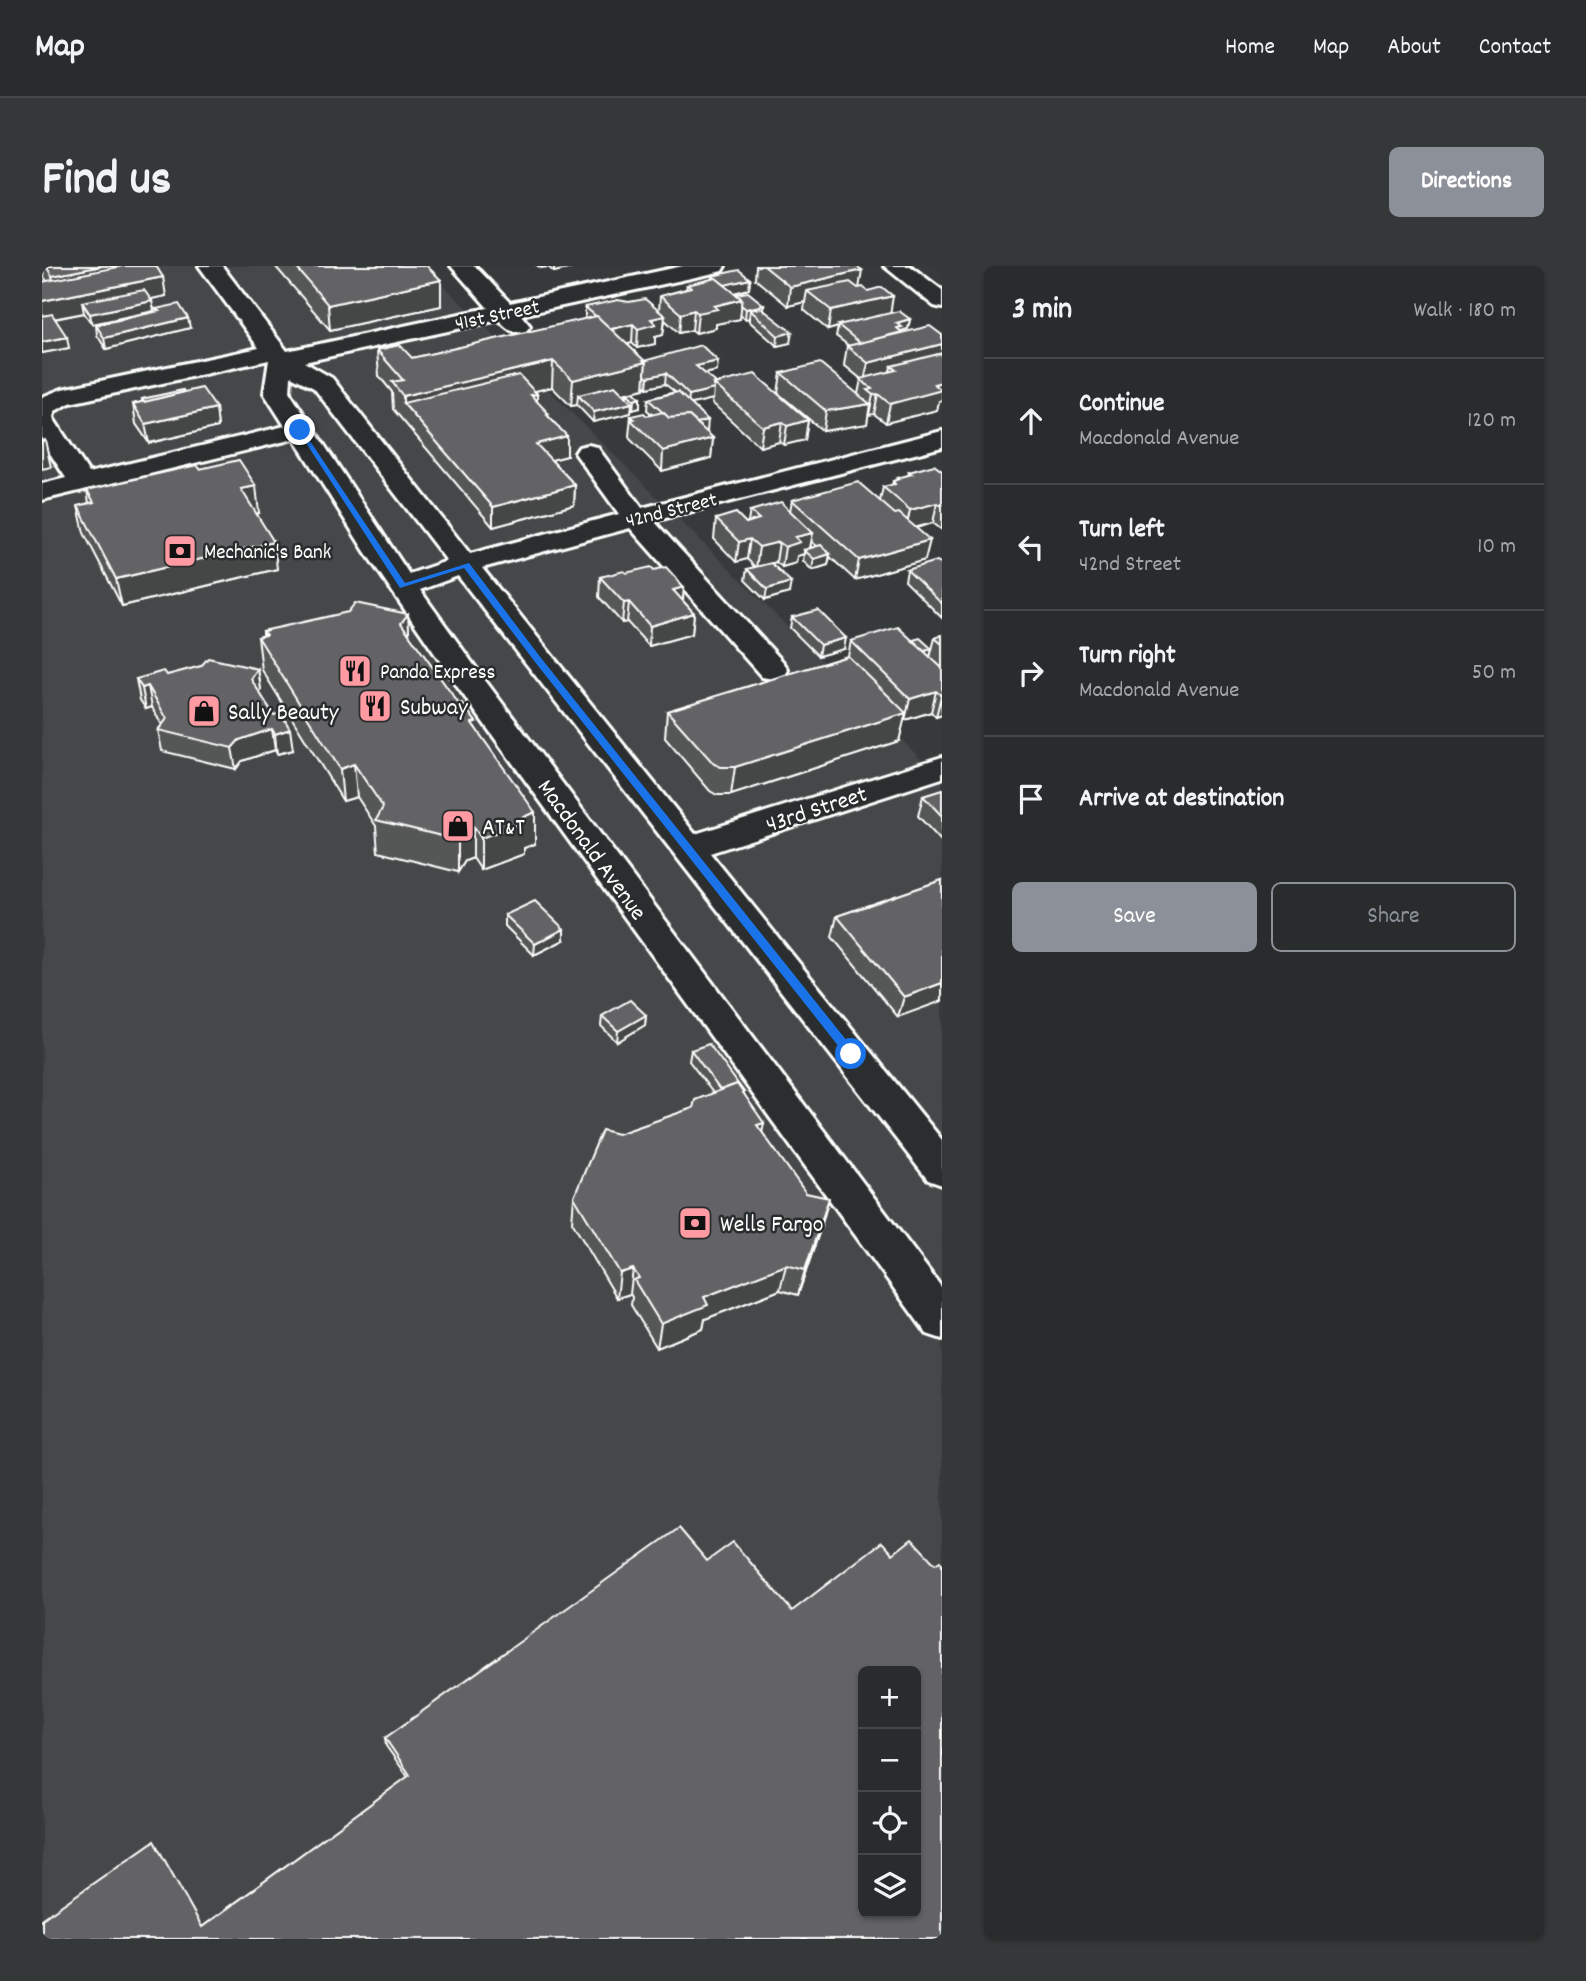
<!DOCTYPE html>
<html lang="en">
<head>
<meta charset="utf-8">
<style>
  :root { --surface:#292c2c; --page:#353838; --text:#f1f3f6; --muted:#a5a7a9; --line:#454848; --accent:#8c9099 }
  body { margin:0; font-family:Dekko,sans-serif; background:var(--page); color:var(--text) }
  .controls { position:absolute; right:21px; bottom:21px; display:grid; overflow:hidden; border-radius:10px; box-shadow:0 2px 5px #0004 }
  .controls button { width:63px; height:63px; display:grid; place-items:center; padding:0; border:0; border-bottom:2px solid var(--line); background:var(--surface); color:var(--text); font:35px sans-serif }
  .stop { position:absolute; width:21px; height:21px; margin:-16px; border:5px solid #1a73e8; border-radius:50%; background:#fff }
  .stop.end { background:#1a73e8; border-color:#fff; box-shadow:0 2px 7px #0008 }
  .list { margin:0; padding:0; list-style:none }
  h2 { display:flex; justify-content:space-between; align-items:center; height:91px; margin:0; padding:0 28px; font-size:30px }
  h2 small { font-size:23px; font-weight:400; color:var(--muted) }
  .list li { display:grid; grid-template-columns:46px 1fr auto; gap:21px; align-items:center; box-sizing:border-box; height:126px; padding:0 28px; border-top:2px solid var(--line) }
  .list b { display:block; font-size:26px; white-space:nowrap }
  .list p { margin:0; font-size:23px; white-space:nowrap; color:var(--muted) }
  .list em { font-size:23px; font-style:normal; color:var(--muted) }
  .actions { display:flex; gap:14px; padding:21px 28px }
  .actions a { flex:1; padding:16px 0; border:2px solid var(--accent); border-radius:10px; text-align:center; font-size:24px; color:var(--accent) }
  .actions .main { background:var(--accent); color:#fff }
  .icon { flex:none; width:38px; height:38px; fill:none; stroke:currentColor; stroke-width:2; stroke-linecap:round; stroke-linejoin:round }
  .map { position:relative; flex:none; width:900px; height:1673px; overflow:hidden; border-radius:10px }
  header { display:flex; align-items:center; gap:42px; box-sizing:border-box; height:98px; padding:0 35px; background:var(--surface); border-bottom:2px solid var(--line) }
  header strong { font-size:33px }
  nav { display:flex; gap:38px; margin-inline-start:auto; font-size:24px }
  .intro { display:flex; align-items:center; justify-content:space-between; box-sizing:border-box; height:168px; padding:0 42px }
  h1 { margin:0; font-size:49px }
  .button { padding:18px 32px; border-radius:10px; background:var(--accent); color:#fff; font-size:24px; font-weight:700 }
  main { display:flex; gap:42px; padding:0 42px }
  aside { flex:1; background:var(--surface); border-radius:10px; box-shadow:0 2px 5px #0004 }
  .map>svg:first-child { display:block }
</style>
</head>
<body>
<header>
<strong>Map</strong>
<nav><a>Home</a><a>Map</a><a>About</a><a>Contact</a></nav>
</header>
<div class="intro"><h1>Find us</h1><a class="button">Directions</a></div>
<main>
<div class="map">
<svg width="900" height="1673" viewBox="0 0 900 1673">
  <rect width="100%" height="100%" fill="#373a3b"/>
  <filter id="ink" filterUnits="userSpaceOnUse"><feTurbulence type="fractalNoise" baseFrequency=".0143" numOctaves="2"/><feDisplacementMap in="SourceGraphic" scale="14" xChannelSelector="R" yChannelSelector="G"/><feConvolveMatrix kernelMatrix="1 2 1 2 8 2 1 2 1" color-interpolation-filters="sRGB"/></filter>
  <g filter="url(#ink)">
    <path fill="#444748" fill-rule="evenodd" d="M0,0h382l518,514v1159h-900zM821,1405h53v242h-53z"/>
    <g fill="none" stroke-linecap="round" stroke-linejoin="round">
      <defs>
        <g id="minor">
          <path d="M157,0h23l65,85 201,-43 -37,-42h24l35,37 173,-37h42l-3,5 -8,2 -193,42 9,11 -4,5c-13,3 -18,-2 -27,-11l-195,42 28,16 138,176 149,-40 -44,-61 4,-6 9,-2 9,2 45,61 300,-77v16l-288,74 130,142 4,7 -4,7 -11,2 -11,-2 -132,-149 -148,40 213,266 247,-77v21l-232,75 232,287v45l-14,-5 -470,-604 -38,14 61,85 461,613v51l-15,-5 -468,-645 -95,-139 -70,-111 -252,61v-16l24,-6 -24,-37v-44l20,-8 197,-41zM227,94l-5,33 21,33 -196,47 -36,-55 2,-7 15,-8zM249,110l23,12 133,173 -38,13 -119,-181z"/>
          <polygon points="842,0 868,0 900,24 900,42 892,40"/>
        </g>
      </defs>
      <use href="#minor" stroke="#fff" stroke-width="6"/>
      <use href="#minor" fill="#2a2d2e" fill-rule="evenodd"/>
    </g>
    <g fill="#555657" stroke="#fff" stroke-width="2" fill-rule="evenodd">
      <polygon points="0,0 114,0 124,30 109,33 112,45 50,58 42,47 13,53 27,82 0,87 5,15 2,11"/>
      <polygon points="233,0 385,0 399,40 288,64"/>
      <polygon points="496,0 539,0 512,6 506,1 499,2"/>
      <polygon points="714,0 814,0 817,22 848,47 868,53 866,63 859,65 897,135 895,144 844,157 832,148 826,148 825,158 781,165 736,127 739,107 816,128 819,113 802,99 805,80 807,80 794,70 796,61 786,64 762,44 763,36 746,40 713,13"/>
      <polygon points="670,10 708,13 707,23 692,27 722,44 748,77 735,80 707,55 707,52 703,53 698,49 698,53 674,58 674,62 654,67 650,64 637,67 623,54 621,69 613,71 613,78 595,82 590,77 585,78 602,95 675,105 663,108 674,117 766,154 763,174 742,179 737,176 718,181 670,137 671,133 649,138 665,165 663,165 671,172 669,192 620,205 588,173 587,170 589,150 605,150 610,148 605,144 606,133 633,126 623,118 605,122 603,120 602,123 581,128 585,132 585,127 598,132 598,142 591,144 590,143 589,147 551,156 535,139 529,140 510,121 493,125 495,128 495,136 507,151 525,190 509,194 533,219 532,239 451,261 351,143 350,126 337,110 335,84 370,92 543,53 543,41 617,45 618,30 644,23 645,19 670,13"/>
      <polygon points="114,43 148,62 64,83 55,69 54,59 115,46"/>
      <polygon points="142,126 174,142 176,161 107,177 94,158 91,138 100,136 100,133"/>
      <polygon points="158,203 217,247 215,248 235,303 80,340 42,267 36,240 47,237 45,224"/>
      <path d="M900,205v59l-9,-7 -17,5 9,32 -70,20 -25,-23 -2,8 -16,5 -9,-9 1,-7 -7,2 -1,7 -14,4 -6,-5 -5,1 18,30 -24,7 -20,-20 2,-11 8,-2 -8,-8 -11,3 -22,-23 2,-20 30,4 2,-1 2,-11h40l2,-11 88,1 3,-14 9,-2 1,-4 4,-1v-2l11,-2 1,-4zM769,275l6,5 -7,2z"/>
      <polygon points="900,298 900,352 863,315 865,304"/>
      <polygon points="612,304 642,321 641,335 652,347 650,368 607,380 585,356 580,357 557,331 558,311"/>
      <polygon points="366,348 367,369 434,463 493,578 482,582 482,588 439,604 431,592 423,595 416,606 336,586 334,560 315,531 301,535 220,404 216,371 221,370 221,365"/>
      <polygon points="750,351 802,383 776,390 748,362"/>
      <polygon points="900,369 900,449 894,451 889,446 863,454 862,453 857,475 689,529 675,529 668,525 623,472 625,445 806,390 809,375 888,391 893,372"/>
      <polygon points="216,403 219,424 217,426 251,484 235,488 233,484 200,495 194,503 120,485 116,464 120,459 110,441 104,443 98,434 94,413 125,409"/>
      <polygon points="900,524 900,576 876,550 881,530"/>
      <polygon points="900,614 856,751 790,671 795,650"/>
      <polygon points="463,649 522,674 492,689 463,660"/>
      <polygon points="604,749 603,759 575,776 559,760 560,750"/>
      <polygon points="649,784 702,828 720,866 780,958 756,1029 738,1024 663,1053 661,1063 615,1082 589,1039 590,1031 588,1028 575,1032 530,956 532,931 576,868 651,842 671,827 647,795"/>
      <polygon points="343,1472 900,1673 0,1673 160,1661 366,1511 344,1480"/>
    </g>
    <g fill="#454647" stroke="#fff" stroke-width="2">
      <polygon points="60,0 101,0 14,29 10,10"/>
      <polygon points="512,0 539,0 512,6"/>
      <polygon points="820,4 817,23 765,25 763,36 746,40 748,21"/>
      <polygon points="121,11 124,30 46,46 40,36 42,47 0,55 0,35"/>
      <polygon points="708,13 707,23 680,30 681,19"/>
      <polygon points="399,14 399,40 288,64 286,39"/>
      <polygon points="851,30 848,49 796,59 796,61 786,64 789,44"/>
      <polygon points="700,33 698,53 674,58 674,62 654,67 656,47 672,40"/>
      <polygon points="110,35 112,45 50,58 48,48"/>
      <polygon points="722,39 721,49 708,44 707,52 703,53 704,43"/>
      <polygon points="652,44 650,64 637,67 639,48"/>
      <polygon points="623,50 621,69 613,71 613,78 595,82 596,63 609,53"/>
      <polygon points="146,52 148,62 64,83 62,72"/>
      <polygon points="868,53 866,63 859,65 861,79 854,57"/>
      <polygon points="591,58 590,77 566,83 567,64"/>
      <polygon points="750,66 748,77 735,80 736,70"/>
      <polygon points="25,71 27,82 0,87 0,76"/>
      <polygon points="900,78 900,97 854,104 849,100 847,110 822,116 826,97"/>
      <polygon points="511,95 510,121 375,153 361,137 361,130"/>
      <polygon points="676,95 675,105 653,110 654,100"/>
      <polygon points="604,96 602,123 543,137 536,129 535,139 529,140 531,114"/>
      <polygon points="624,107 623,118 605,122 606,111"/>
      <polygon points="900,116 900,134 897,135 895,144 844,157 848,138 892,118"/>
      <polygon points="672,123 671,133 646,139 647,129"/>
      <polygon points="495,128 495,147 489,129"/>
      <polygon points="836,128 832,148 827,149 831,129"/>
      <polygon points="598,132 598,142 591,144 592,134"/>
      <polygon points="590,137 589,147 551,156 552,146"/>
      <polygon points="828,138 825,158 781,165 784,145"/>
      <polygon points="174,142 176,161 107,177 103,158"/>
      <polygon points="666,154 665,165 635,172 636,162"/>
      <polygon points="766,154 763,174 742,179 745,160"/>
      <polygon points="740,156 737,176 718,181 721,161"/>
      <polygon points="525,170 525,190 494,198 494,178"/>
      <polygon points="671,172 669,192 620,205 621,185"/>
      <polygon points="3,174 9,201 0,203 0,175"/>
      <polygon points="533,219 532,239 451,261 451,241"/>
      <polygon points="214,220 217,247 203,250 199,223"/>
      <polygon points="895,237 891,257 864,264 868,244"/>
      <polygon points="771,267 767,287 762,284 762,288 755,290 754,297 740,301 743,281 753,271"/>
      <polygon points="708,273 705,293 694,296 697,276"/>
      <polygon points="888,274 883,294 813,314 817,294"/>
      <polygon points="232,276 235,303 80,340 74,313"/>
      <polygon points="737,276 734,296 714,302 717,281"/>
      <polygon points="788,288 786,299 770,304 772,293"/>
      <polygon points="749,316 747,327 723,334 725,323"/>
      <polygon points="642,321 640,341 631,324"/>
      <polygon points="587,336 585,356 580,357 582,337"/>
      <polygon points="652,347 650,368 607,380 608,360"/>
      <polygon points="366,348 368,380 359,357"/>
      <polygon points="804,372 802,383 776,390 778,379"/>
      <polygon points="890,383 887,394 873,388"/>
      <polygon points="216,403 219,424 212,433 209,413"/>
      <polygon points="106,420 110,441 104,443 100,422"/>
      <polygon points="894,425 889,446 863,454 868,433"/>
      <polygon points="899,430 900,449 894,451"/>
      <polygon points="864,447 857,475 689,529 693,501"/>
      <polygon points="230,463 233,484 200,495 194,503 190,482 197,474"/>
      <polygon points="248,463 251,484 235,488 233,468"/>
      <polygon points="312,498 315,531 301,535 298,503"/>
      <polygon points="493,546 493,578 482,582 482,588 439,604 439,572 479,552"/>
      <polygon points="431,560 431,592 423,595 416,606 416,574 422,563"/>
      <polygon points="522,663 522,674 492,689 493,678"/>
      <polygon points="900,717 900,735 856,751 862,731"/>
      <polygon points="604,749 603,759 575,776 576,765"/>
      <polygon points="722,857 717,883 715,859"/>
      <polygon points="787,932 780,958 756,1029 763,1004"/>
      <polygon points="744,999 738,1024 663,1053 661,1063 615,1082 619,1058 662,1031"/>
      <polygon points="591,1003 588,1028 575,1032 578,1007"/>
    </g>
    <g fill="#636465" stroke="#fff" stroke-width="2" fill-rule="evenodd">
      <polygon points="4,0 60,0 10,10"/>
      <polygon points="81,0 114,0 121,11 0,35 0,16"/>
      <polygon points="253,0 385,0 399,14 286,39"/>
      <polygon points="722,0 814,0 820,4 748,21"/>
      <polygon points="697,4 708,13 683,19 670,10"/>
      <polygon points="674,12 700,33 672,40 676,43 656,47 652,44 639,48 618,30 649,22 645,19"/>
      <polygon points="808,16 816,22 821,21 826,25 840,21 851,30 789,44 765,25"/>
      <polygon points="102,24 110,35 48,48 40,36"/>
      <polygon points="706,26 722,39 704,43 699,39 700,33 694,28"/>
      <polygon points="603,33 623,50 609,53 614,58 596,63 591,58 569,63 543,41 576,34 587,36"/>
      <polygon points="137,38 146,52 62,72 54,59 117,45 114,43"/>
      <polygon points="719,42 750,66 736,70 708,44"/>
      <polygon points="857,45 868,53 854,57 860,61 855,62 860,66 818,77 796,59"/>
      <polygon points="10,48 25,71 0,76 0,50"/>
      <polygon points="555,50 604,96 531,114 511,95 361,130 350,116 361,114 335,84 358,79 370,92"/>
      <polygon points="888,60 900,69 900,78 826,97 805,80"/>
      <polygon points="659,79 676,95 654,100 674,117 672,118 672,123 647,129 624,107 606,111 603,109 604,96 602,95"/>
      <polygon points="900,87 900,116 892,118 900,124 848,138 836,128 831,129 825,124 830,123 818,113 854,104 849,100"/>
      <polygon points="778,97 828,138 784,145 739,107"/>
      <polygon points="713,108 766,154 745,160 740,156 721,161 672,118"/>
      <polygon points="477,109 495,128 489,129 507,148 505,149 525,170 494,178 533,219 451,241 361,137"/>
      <polygon points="573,120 590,137 552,146 536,129"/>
      <polygon points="160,122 174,142 103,158 91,138"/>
      <polygon points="141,124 142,126 102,136 100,133"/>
      <polygon points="592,126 598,132 592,134 585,127"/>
      <polygon points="636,126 666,154 655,157 647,150 627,152 606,133"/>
      <polygon points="621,146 627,152 647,150 671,172 621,185 589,154 592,153 589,150 602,147 605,150"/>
      <polygon points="197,194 214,220 199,223 232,276 74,313 36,240 52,236 45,224 155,199 158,203"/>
      <polygon points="892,199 900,205 900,240 895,237 868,244 841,221 853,218 851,215 857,213 855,212 870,208 867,206"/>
      <polygon points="816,216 853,248 857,247 888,274 817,294 750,234"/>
      <polygon points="739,236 771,267 753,271 758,276 743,281 737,276 717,281 708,273 697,276 674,253 694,247 704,257 717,253 708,245"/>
      <polygon points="779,279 788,288 772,293 762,284"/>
      <polygon points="895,295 900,298 900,338 865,304"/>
      <polygon points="729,297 749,316 725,323 705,303"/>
      <polygon points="609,301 612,304 624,301 642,321 631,324 652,347 608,360 587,336 582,337 558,311 582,305 584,307"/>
      <polygon points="313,337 366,348 359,357 417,438 420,437 434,456 430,457 493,546 479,552 483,556 439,572 431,560 422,563 416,574 334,554 341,541 312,498 298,503 216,371 224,369 221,365 306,346"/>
      <polygon points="776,344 804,372 778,379 750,351"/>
      <polygon points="856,361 900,402 900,430 894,425 868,433 809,375"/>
      <polygon points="900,369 900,378 893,372"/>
      <polygon points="878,372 890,383 882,385 871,374"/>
      <polygon points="806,390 864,447 693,501 679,501 672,498 625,445"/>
      <polygon points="166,392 216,403 209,413 232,449 239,447 248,463 233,468 230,463 197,474 190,482 116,464 125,453 106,420 100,422 94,413 122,405 125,409 159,400"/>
      <polygon points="900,524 900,550 881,530"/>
      <polygon points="900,614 900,717 862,731 795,650"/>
      <polygon points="493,635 522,663 493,678 463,649"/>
      <polygon points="588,734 604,749 576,765 560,750"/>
      <polygon points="667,778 702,826 701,826 695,818 678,824 649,784"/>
      <polygon points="695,818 722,857 715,859 764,927 787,932 763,1004 744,999 662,1031 666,1039 619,1058 592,1014 597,1012 591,1003 578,1007 532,931 560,864 576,868 651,842 653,834"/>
      <path d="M637,1262l28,33 26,-19 59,69 90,-69 11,12 19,-15 23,25 5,-3 2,3v375h-900v-20l112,-78 48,86 208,-152 -25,-37zM821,1405h53v242h-53z"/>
    </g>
  </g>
  <polygon fill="#1a73e8" points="255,163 260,163 363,317 427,297 499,392 813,785 813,791 805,791 493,396 422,302 358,322"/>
  <defs>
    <symbol id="bank-square" viewBox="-11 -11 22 22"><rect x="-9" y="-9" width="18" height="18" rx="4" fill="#ff9aa2" stroke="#2a2d2e"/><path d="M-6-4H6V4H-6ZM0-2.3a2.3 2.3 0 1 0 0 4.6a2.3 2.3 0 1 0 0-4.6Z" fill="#111"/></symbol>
    <symbol id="restaurant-square" viewBox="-11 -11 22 22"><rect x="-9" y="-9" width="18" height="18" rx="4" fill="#ff9aa2" stroke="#2a2d2e"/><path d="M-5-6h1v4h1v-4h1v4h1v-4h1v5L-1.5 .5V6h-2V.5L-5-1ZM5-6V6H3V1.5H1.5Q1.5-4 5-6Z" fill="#111"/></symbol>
    <symbol id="shop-square" viewBox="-11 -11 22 22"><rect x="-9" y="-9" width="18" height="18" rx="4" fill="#ff9aa2" stroke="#2a2d2e"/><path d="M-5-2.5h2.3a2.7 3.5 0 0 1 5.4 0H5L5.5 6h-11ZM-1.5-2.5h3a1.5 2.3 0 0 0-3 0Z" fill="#111"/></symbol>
  </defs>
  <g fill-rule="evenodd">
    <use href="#bank-square" x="119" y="266" width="38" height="38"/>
    <use href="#restaurant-square" x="294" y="386" width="38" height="38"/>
    <use href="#restaurant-square" x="314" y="421" width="38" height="38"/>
    <use href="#shop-square" x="143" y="426" width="38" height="38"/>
    <use href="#shop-square" x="397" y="541" width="38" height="38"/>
    <use href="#bank-square" x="634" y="938" width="38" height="38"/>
  </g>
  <g text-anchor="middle" stroke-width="5" stroke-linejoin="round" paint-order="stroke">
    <g font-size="21" fill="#fff" stroke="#2a2d2e">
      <text transform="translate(455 48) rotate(-12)" y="7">41st Street</text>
      <text transform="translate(629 243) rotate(-14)" y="7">42nd Street</text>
    </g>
    <g font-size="21" fill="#fff" stroke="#2a2d2e" text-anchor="start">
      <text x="162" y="292">Mechanic's Bank</text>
      <text x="338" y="412">Panda Express</text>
    </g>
    <g font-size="24" fill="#fff" stroke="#2a2d2e" text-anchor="start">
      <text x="358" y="448">Subway</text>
      <text x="186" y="453">Sally Beauty</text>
      <text x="440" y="568">AT&amp;T</text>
      <text x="678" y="965">Wells Fargo</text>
    </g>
    <g font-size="24" fill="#fff" stroke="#2a2d2e">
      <text transform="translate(774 542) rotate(-18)" y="8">43rd Street</text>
      <text transform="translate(551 583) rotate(54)" y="8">Macdonald Avenue</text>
    </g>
  </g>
</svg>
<div class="controls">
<button>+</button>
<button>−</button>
<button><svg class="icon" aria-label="locate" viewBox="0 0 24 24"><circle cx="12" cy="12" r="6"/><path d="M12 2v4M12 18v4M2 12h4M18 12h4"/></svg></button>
<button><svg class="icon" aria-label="layers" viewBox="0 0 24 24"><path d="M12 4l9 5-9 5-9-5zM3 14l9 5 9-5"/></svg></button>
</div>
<div class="stop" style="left:809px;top:788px"></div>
<div class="stop end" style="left:258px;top:164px"></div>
</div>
<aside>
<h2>3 min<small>Walk · 180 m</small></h2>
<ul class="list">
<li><svg class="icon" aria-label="ahead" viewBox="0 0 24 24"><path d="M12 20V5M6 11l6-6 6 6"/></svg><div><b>Continue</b><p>Macdonald Avenue</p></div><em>120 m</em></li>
<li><svg class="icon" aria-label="left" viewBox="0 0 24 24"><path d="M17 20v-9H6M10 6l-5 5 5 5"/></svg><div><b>Turn left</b><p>42nd Street</p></div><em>10 m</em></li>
<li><svg class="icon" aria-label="right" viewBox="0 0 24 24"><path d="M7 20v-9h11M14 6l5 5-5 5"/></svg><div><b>Turn right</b><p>Macdonald Avenue</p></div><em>50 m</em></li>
<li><svg class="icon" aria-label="arrive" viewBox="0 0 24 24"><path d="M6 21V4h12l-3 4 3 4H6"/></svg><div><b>Arrive at destination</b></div></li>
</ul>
<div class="actions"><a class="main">Save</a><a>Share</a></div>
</aside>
</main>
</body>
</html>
